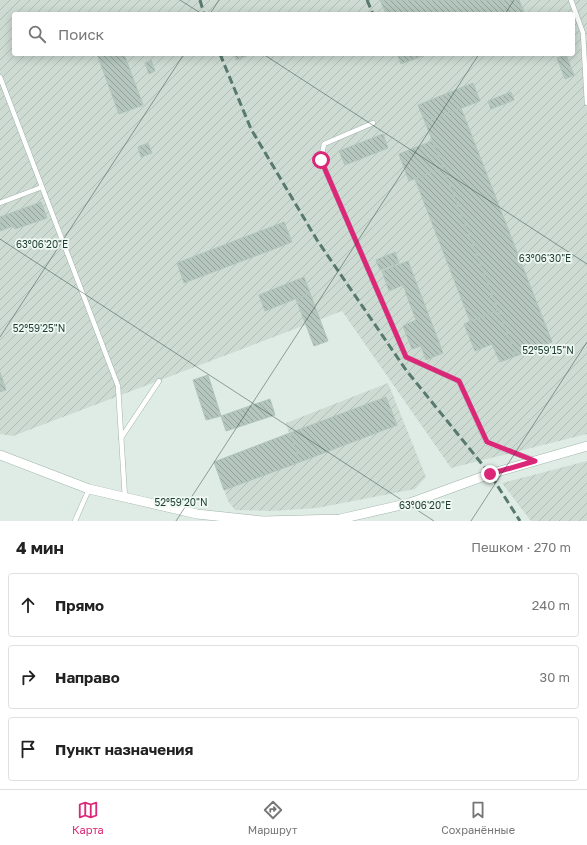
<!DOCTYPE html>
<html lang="ru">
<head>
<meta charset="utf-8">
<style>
  :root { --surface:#fff; --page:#f2f2f2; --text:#222; --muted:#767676; --line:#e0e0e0; --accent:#db2777 }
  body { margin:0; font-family:"Golos Text",sans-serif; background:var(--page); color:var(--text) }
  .stop { position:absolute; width:12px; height:12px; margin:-9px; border:3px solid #db2777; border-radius:50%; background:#fff }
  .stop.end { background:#db2777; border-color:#fff; box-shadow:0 1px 4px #0008 }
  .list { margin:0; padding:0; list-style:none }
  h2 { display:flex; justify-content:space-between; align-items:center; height:52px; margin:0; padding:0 16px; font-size:17px }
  h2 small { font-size:13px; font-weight:400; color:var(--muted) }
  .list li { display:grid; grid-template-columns:26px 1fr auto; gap:12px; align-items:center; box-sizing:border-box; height:64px; margin:0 8px 8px; padding:0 8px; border:1px solid var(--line); border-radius:4px }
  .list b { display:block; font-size:15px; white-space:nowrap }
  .list em { font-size:13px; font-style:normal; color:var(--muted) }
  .icon { flex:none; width:22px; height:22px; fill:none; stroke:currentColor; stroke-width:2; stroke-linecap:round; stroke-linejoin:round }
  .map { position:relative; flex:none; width:587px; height:521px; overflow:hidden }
  .search { position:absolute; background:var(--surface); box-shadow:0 2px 10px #0003; left:12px; right:12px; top:12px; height:44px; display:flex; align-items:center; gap:10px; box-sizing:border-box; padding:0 14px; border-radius:4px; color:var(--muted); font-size:15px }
  .sheet { height:268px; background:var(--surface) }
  nav { display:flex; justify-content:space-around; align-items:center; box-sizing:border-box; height:56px; border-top:1px solid var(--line); background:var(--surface); font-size:11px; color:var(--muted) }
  nav a { display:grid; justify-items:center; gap:2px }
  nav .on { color:var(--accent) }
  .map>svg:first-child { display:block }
</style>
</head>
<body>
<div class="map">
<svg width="587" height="521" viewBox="0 0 587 521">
  <defs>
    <pattern id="industrial-furrows" width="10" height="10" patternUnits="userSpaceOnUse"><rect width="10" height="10" fill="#cddbd3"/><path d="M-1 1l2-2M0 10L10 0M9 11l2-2" fill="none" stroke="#b0bdb6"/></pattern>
    <pattern id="building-back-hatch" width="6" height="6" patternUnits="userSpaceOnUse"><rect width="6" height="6" fill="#b4c6bd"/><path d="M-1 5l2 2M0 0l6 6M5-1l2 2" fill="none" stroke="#92a29a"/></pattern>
  </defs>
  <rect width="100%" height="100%" fill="#dfece5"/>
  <g fill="url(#industrial-furrows)" fill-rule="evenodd">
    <path d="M0,0h587v434l-136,34 -109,-157 -329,125 -13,-2zM14,14h559v40h-559z"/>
    <polygon points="388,383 426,477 415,489 317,508 272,511 235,510 228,501 214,462 289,433 286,423"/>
    <polygon points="587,461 587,521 531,521 502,483"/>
  </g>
  <g fill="url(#building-back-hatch)" stroke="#b1c6bb">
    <polygon points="380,0 519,0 524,12 519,14 386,14"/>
    <polygon points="97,54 124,54 143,105 119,114"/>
    <polygon points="234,54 246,54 247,56 236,60"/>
    <polygon points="403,54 428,54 401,64 398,56"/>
    <polygon points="566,55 574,75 565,79 557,58"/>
    <polygon points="151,60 155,71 149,74 145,63"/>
    <polygon points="473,83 480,101 425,122 418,105"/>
    <polygon points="511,92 514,100 491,109 488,101"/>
    <polygon points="461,108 552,342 516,356 425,122"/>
    <polygon points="383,134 388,148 345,165 339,151"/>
    <polygon points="432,141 443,168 409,181 399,154"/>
    <polygon points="148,143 152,153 141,157 138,147"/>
    <polygon points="443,168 498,310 470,321 415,179"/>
    <polygon points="41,202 47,218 15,229 13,226 0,231 0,217"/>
    <polygon points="284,222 292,242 184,283 177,263"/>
    <polygon points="395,252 399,263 380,270 376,260"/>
    <polygon points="408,261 443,353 426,360 421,346 412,349 403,326 416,320 403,285 389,291 382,271"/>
    <polygon points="304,277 310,293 265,311 259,295"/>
    <polygon points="310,293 328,341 314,346 296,299"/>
    <polygon points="498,310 516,356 500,362 492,344 475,351 464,324"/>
    <polygon points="0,372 6,390 0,392"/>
    <polygon points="208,375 221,416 206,420 193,380"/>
    <polygon points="386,397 397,425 300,462 290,433"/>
    <polygon points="270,399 275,415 226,431 221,416"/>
    <polygon points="290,433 300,462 224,490 214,462"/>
  </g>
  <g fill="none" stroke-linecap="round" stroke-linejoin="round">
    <defs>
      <g id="service">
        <polyline points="571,0 583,33 587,103"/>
        <polyline points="0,77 118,386 125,498"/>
        <polyline points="373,123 324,144 321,160 406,357 459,381 487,443 534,460"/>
        <polyline points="0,203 42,187"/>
        <polyline points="121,438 159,381"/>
        <polyline points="75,521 89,489"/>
      </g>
      <g id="minor">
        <polyline points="0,455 89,489 197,514 262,521"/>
        <polyline points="264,521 340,519 410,503 490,474 587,446"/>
      </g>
    </defs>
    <use href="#service" stroke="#a1b4ac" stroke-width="5.5"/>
    <use href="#minor" stroke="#a1b4ac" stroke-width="10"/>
    <use href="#service" stroke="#fff" stroke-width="4.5"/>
    <use href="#minor" stroke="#fff" stroke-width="9"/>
    <g stroke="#58796d" stroke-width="3" stroke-dasharray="8 4" stroke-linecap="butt">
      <polyline points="200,0 204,14"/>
      <polyline points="367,0 373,14"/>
      <polyline points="220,54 251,129 317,240 406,370 490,474 520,521"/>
    </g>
  </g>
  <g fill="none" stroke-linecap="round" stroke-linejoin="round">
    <polyline stroke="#db2777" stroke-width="5" points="321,160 406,357 459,381 487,442 535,461 490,474"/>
  </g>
  <path fill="none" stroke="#1e3d32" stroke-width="1" stroke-opacity="0.45" d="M180,0l22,14M210,14l9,-14M505,14l9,-14M263,54l324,210M0,239l434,282M0,337l184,-283M176,521l303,-467M471,521l116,-179"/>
  <g font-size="10" text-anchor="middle" fill="#1e3d32" stroke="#eff8f3" stroke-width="3.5" stroke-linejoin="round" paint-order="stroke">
    <text x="42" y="248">63°06'20"E</text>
    <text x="545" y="262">63°06'30"E</text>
    <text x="39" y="332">52°59'25"N</text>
    <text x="548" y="354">52°59'15"N</text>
    <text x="181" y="506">52°59'20"N</text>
    <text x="425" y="509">63°06'20"E</text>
  </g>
</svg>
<div class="stop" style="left:321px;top:160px"></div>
<div class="stop end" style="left:490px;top:474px"></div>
<div class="search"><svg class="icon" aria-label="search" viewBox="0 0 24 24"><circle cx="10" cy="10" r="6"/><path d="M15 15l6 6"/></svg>Поиск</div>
</div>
<section class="sheet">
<h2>4 мин<small>Пешком · 270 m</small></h2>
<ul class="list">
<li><svg class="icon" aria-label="ahead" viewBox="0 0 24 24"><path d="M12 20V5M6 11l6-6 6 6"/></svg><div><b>Прямо</b></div><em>240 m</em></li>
<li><svg class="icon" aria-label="right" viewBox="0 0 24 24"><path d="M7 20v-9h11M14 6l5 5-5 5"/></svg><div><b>Направо</b></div><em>30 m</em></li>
<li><svg class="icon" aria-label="arrive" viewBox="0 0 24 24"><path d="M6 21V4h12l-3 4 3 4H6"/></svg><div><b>Пункт назначения</b></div></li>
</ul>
</section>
<nav>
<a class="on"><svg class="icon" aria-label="map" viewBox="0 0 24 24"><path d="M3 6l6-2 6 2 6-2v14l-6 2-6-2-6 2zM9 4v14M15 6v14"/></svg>Карта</a>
<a><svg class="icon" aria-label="directions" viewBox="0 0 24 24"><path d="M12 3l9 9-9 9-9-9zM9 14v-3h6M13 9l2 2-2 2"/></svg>Маршрут</a>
<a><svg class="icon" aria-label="saved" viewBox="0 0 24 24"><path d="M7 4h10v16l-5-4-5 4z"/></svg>Сохранённые</a>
</nav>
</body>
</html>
